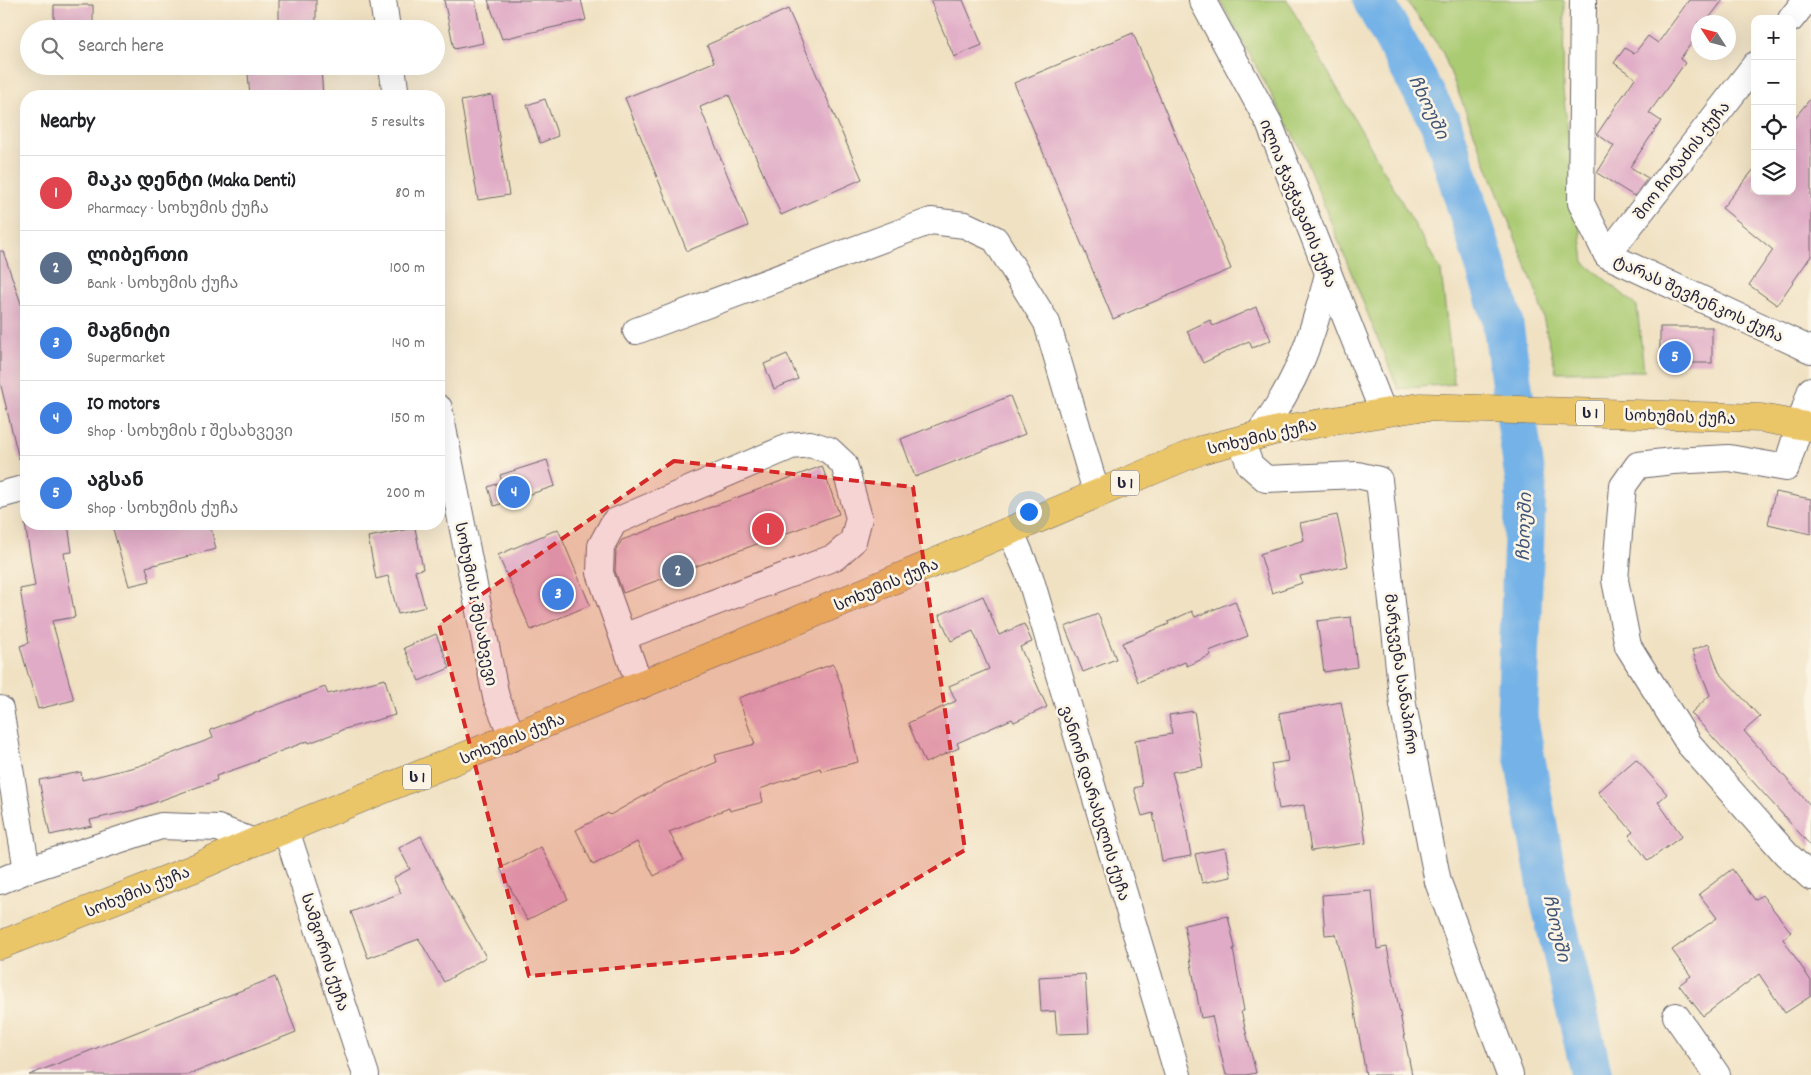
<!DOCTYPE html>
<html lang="en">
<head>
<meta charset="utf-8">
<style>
  :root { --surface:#fff; --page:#f6f6f6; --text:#202124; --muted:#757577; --line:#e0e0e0; --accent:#0f766e }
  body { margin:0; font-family:Dekko,"Noto Sans Georgian",sans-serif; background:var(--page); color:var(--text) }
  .controls { position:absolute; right:15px; top:15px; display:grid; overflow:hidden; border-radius:10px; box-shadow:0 5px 20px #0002 }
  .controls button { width:45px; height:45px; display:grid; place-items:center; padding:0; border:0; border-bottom:1px solid var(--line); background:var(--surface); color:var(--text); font:25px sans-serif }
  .compass { position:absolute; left:1691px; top:15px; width:45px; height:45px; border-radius:50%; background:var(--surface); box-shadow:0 5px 20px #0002; rotate:306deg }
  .you { position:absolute; left:1028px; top:511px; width:18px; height:18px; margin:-12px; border:4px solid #fff; border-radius:50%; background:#1a73e8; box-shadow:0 0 0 8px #1a73e833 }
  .badge { display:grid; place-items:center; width:32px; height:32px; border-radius:50%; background:var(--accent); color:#fff; font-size:16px; font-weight:700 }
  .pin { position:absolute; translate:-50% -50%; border:2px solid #fff; box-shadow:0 1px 5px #0006 }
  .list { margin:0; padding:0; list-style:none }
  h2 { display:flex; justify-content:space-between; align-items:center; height:65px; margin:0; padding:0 20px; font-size:21px }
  h2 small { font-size:16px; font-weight:400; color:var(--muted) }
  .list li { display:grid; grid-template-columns:32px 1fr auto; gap:15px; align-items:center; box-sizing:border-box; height:75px; padding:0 20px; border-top:1px solid var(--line) }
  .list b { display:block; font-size:19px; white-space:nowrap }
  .list p { margin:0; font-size:16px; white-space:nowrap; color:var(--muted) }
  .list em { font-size:16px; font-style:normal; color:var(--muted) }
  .icon { flex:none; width:28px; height:28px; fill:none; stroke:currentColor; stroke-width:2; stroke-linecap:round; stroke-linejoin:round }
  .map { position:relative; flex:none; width:1811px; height:1075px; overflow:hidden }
  .search { position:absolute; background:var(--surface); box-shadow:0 5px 20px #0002; left:20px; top:20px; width:425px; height:55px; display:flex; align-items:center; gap:12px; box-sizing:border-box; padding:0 18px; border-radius:28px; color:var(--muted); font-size:19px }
  .panel { position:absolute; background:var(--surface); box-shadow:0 5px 20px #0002; left:20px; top:90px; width:425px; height:440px; border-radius:20px }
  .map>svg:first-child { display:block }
</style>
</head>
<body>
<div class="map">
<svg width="1811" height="1075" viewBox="0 0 1811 1075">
  <rect width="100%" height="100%" fill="#fcf5e5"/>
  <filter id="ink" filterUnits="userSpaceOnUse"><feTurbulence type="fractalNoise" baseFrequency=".02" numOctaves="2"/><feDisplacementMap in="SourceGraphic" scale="10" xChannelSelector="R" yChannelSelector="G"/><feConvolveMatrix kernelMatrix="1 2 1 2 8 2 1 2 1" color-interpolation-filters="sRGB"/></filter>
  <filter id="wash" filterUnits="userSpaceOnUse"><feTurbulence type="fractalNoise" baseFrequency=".0096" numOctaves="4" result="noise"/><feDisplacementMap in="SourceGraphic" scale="20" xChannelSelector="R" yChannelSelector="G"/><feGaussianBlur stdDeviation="1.12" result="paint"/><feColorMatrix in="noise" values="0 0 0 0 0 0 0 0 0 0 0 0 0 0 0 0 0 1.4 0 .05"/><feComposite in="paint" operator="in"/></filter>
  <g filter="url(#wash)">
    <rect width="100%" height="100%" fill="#f0e1c2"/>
    <g fill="#abcb73" stroke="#667657">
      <polygon points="1220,0 1287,0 1441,271 1454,384 1398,389 1303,153"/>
      <polygon points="1406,0 1564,0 1563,91 1584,262 1637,306 1644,371 1556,372 1538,296 1442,51"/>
    </g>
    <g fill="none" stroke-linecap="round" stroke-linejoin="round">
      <polyline stroke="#75b2e7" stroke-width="41" points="1373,0 1442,126 1502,318 1526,484 1517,715 1551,903 1592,1075"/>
    </g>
    <g id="blocks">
      <g fill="#e0abc6">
        <rect x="279" y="0" width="37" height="29"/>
        <polygon points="444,0 475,0 483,43 454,49"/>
        <polygon points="488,0 581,0 586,20 502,39"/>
        <polygon points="930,0 963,0 982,45 954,57"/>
        <polygon points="1689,0 1723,0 1706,22 1698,22 1698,34 1680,59 1685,63 1649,113 1661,121 1630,167 1648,178 1634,196 1597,173 1614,146 1597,134 1635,78 1614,63 1625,48 1634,54 1648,36 1658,43"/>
        <polygon points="54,5 93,5 93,25 54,24"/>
        <polygon points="788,9 862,179 781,215 729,95 700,107 748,226 687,251 625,98 714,62 707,45"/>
        <polygon points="1133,33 1231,269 1113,319 1014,83"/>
        <polygon points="321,69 323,96 250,96 248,74"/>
        <polygon points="492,95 509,195 478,200 461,101"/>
        <polygon points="1811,98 1811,256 1777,305 1749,285 1773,250 1722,208 1755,168 1755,191 1792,191 1792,121"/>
        <polygon points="545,99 558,136 540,143 527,105"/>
        <polygon points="0,251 3,251 26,318 26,458 19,459 0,382"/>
        <polygon points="1256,307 1271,340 1252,348 1249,341 1203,363 1187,331 1210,320 1213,326"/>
        <rect x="1660" y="327" width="52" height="36"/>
        <polygon points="787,354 798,379 774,389 764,364"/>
        <polygon points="1010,396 1025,434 915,477 901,439"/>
        <polygon points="547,460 555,486 494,506 488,487 502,482 500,475"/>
        <polygon points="822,466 839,514 623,593 615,571 616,550 622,540"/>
        <polygon points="1775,492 1811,499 1811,534 1768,524"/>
        <polygon points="1337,515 1348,566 1300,576 1302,583 1272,593 1260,554 1304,540 1300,523"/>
        <polygon points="25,524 68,524 72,552 64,553 75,617 52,621 74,700 38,709 20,646 29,643 20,589 35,586"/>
        <polygon points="133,524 210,524 216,549 146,567 150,581 129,586 113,529"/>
        <polygon points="415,528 423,569 415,571 425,607 398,614 388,576 376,579 368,537"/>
        <polygon points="558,529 590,605 531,630 498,555"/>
        <polygon points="983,596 999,635 1024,624 1032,642 1020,647 1047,707 1014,722 1012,719 957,743 959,748 925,763 908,723 956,701 949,686 989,669 973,631 951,641 939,615"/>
        <polygon points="1235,601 1248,636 1209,651 1211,655 1187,666 1185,662 1138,682 1122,643 1169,624 1168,622 1192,611 1195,617"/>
        <polygon points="1098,614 1116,659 1083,672 1065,627"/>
        <polygon points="1351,617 1357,667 1324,672 1317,621"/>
        <polygon points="436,634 450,668 419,681 404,648"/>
        <polygon points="1709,644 1719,672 1760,717 1744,731 1811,806 1811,846 1691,713 1710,695 1692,650"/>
        <polygon points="833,664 841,684 858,762 821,771 820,768 760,789 763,802 730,811 729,808 669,832 684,860 654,876 637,842 593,865 576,830 608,813 610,815 665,784 717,762 715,755 755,744 738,698"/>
        <polygon points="385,679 395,715 341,730 341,731 309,743 308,741 257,760 258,761 216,776 217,780 134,810 90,820 92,826 50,835 39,780 81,772 82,780 139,766 213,738 210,730 325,687 328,694"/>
        <polygon points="1341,702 1358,791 1366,843 1311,851 1304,805 1279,809 1271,764 1288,761 1279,713"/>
        <polygon points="1194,711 1203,767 1172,772 1184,815 1191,856 1162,861 1153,813 1142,816 1134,788 1142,786 1135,740 1172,734 1169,715"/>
        <polygon points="1636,759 1667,794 1658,802 1682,836 1648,861 1629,835 1633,832 1598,792"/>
        <polygon points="421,836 452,898 486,957 444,982 419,939 368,958 351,912 401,893 393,878 410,869 399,848"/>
        <polygon points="541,847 568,899 527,920 500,868"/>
        <polygon points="1225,848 1231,877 1202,883 1195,854"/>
        <polygon points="1732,869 1755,900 1762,895 1791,932 1783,939 1811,981 1811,996 1785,1013 1759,974 1703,1016 1679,985 1691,976 1672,950 1717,918 1699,894"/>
        <polygon points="1372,891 1377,949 1387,947 1412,1075 1366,1075 1354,1007 1336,934 1325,935 1322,895"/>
        <polygon points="1228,916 1235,948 1233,949 1244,1011 1241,1011 1256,1073 1246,1075 1226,1075 1212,1016 1201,1018 1184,925"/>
        <polygon points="1085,974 1089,1033 1057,1034 1055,1011 1041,1012 1039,977"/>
        <polygon points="275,977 296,1032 188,1075 29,1075"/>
      </g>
    </g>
  </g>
  <g filter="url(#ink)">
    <use href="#blocks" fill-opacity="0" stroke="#6a656a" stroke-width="1"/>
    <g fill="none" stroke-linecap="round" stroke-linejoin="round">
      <defs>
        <g id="minor">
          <polyline points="383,0 387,29"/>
          <polyline points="1202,0 1269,123 1383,412"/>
          <polyline points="1583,0 1581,203 1607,255 1811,350"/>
          <polyline points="1791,19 1806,0"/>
          <polyline points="392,66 396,96"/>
          <polyline points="1607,255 1755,65"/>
          <polyline points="636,331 931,221 965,225 995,239 1047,323 1097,495"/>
          <polyline points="1811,390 1786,468 1729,458 1673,461 1638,465 1623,486 1615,580 1628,646 1689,744 1786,854 1811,877"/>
          <polyline points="439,408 496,697 513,738"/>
          <path d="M1257,436c41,-54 55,-97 71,-162"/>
          <polyline points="1241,440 1250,465 1266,479 1357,475 1379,480 1403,705 1438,882 1510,1075"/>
          <polyline points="0,495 26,488"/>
          <polyline points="1011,532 1030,577 1178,1075"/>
          <polyline points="623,637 835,557 853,541 859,518 844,464 829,450 810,444 791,446 614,522 601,546 600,573 640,686"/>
          <polyline points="0,709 27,870 161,826 218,828 254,842"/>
          <polyline points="286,830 366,1075"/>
          <polyline points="0,881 27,870"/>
          <polyline points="1676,1016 1717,1075"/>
        </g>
        <polyline id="highway" points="0,945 195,868 254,842 770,632 1201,450 1278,430 1420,407 1761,418 1811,427"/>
      </defs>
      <use href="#minor" stroke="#6a656a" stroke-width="28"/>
      <use href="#highway" stroke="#6a656a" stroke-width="29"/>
      <use href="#minor" stroke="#fff" stroke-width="26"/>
      <use href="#highway" stroke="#ebc669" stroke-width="28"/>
    </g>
  </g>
  <path fill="#d62828" fill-opacity="0.2" stroke="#d62828" stroke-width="4" stroke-dasharray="10 6" stroke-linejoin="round" d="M674,461l239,26 52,363 -172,102 -264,24 -90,-352z"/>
  <g text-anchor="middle" stroke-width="5" stroke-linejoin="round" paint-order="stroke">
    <g fill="#fcf5e5" stroke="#63616e" stroke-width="1">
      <rect x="1576" y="400.5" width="28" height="25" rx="4"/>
      <rect x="1111" y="470.5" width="28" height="25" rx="4"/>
      <rect x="403" y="764.5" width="28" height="25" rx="4"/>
    </g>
    <g font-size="15" font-weight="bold" fill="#22223b">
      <text x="1590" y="418">ს 1</text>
      <text x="1125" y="488">ს 1</text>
      <text x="417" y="782">ს 1</text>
    </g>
    <g font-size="16" fill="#22223b" stroke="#fcf5e5">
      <text transform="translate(1681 160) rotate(-52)" y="6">შიო ჩიტაძის ქუჩა</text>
      <text transform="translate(1299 203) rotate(68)" y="6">ილია ჭავჭავაძის ქუჩა</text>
      <text transform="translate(1699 298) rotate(25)" y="6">ტარას შევჩენკოს ქუჩა</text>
      <text transform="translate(1680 416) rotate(2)" y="6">სოხუმის ქუჩა</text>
      <text transform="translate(1262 436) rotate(-13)" y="6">სოხუმის ქუჩა</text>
      <text transform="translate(886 584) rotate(-23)" y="6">სოხუმის ქუჩა</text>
      <text transform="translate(477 604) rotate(79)" y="6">სოხუმის I შესახვევი</text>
      <text transform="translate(1402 674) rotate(82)" y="6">მარჯვენა სანაპირო</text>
      <text transform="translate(512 738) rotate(-22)" y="6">სოხუმის ქუჩა</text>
      <text transform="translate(1096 803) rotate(73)" y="6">ვანიონ დარასელის ქუჩა</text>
      <text transform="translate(137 891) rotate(-22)" y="6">სოხუმის ქუჩა</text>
      <text transform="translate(326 952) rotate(72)" y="6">სამგორის ქუჩა</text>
    </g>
    <g font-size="18" font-style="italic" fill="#3f5477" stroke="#fcf5e5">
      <text transform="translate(1429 107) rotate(64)" y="6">ჩხოუში</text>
      <text transform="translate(1524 527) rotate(-88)" y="6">ჩხოუში</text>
      <text transform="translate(1557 928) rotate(77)" y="6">ჩხოუში</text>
    </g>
  </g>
</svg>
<div class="controls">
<button>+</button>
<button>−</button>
<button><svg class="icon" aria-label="locate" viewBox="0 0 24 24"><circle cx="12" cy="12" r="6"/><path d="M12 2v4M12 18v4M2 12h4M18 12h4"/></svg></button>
<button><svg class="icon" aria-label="layers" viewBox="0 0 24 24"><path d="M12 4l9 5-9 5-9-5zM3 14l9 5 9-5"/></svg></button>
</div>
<svg class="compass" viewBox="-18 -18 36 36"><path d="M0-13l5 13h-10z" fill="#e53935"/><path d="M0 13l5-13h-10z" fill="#757577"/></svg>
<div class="you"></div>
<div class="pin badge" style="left:768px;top:529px;background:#e0444e">1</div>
<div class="pin badge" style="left:678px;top:571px;background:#5c6f8a">2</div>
<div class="pin badge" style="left:558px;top:594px;background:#3f7fe0">3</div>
<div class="pin badge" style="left:514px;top:492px;background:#3f7fe0">4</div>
<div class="pin badge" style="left:1675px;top:357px;background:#3f7fe0">5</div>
<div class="search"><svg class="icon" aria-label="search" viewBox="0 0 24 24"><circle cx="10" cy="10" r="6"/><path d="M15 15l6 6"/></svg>Search here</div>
<section class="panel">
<h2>Nearby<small>5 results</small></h2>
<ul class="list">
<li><span class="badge" style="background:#e0444e">1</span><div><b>მაკა დენტი (Maka Denti)</b><p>Pharmacy · სოხუმის ქუჩა</p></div><em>80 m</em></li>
<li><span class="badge" style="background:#5c6f8a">2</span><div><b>ლიბერთი</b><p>Bank · სოხუმის ქუჩა</p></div><em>100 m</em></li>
<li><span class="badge" style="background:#3f7fe0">3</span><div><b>მაგნიტი</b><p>Supermarket</p></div><em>140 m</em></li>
<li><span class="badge" style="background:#3f7fe0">4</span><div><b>IO motors</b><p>Shop · სოხუმის I შესახვევი</p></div><em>150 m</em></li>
<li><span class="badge" style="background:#3f7fe0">5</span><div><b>აგსან</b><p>Shop · სოხუმის ქუჩა</p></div><em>200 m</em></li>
</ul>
</section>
</div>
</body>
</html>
